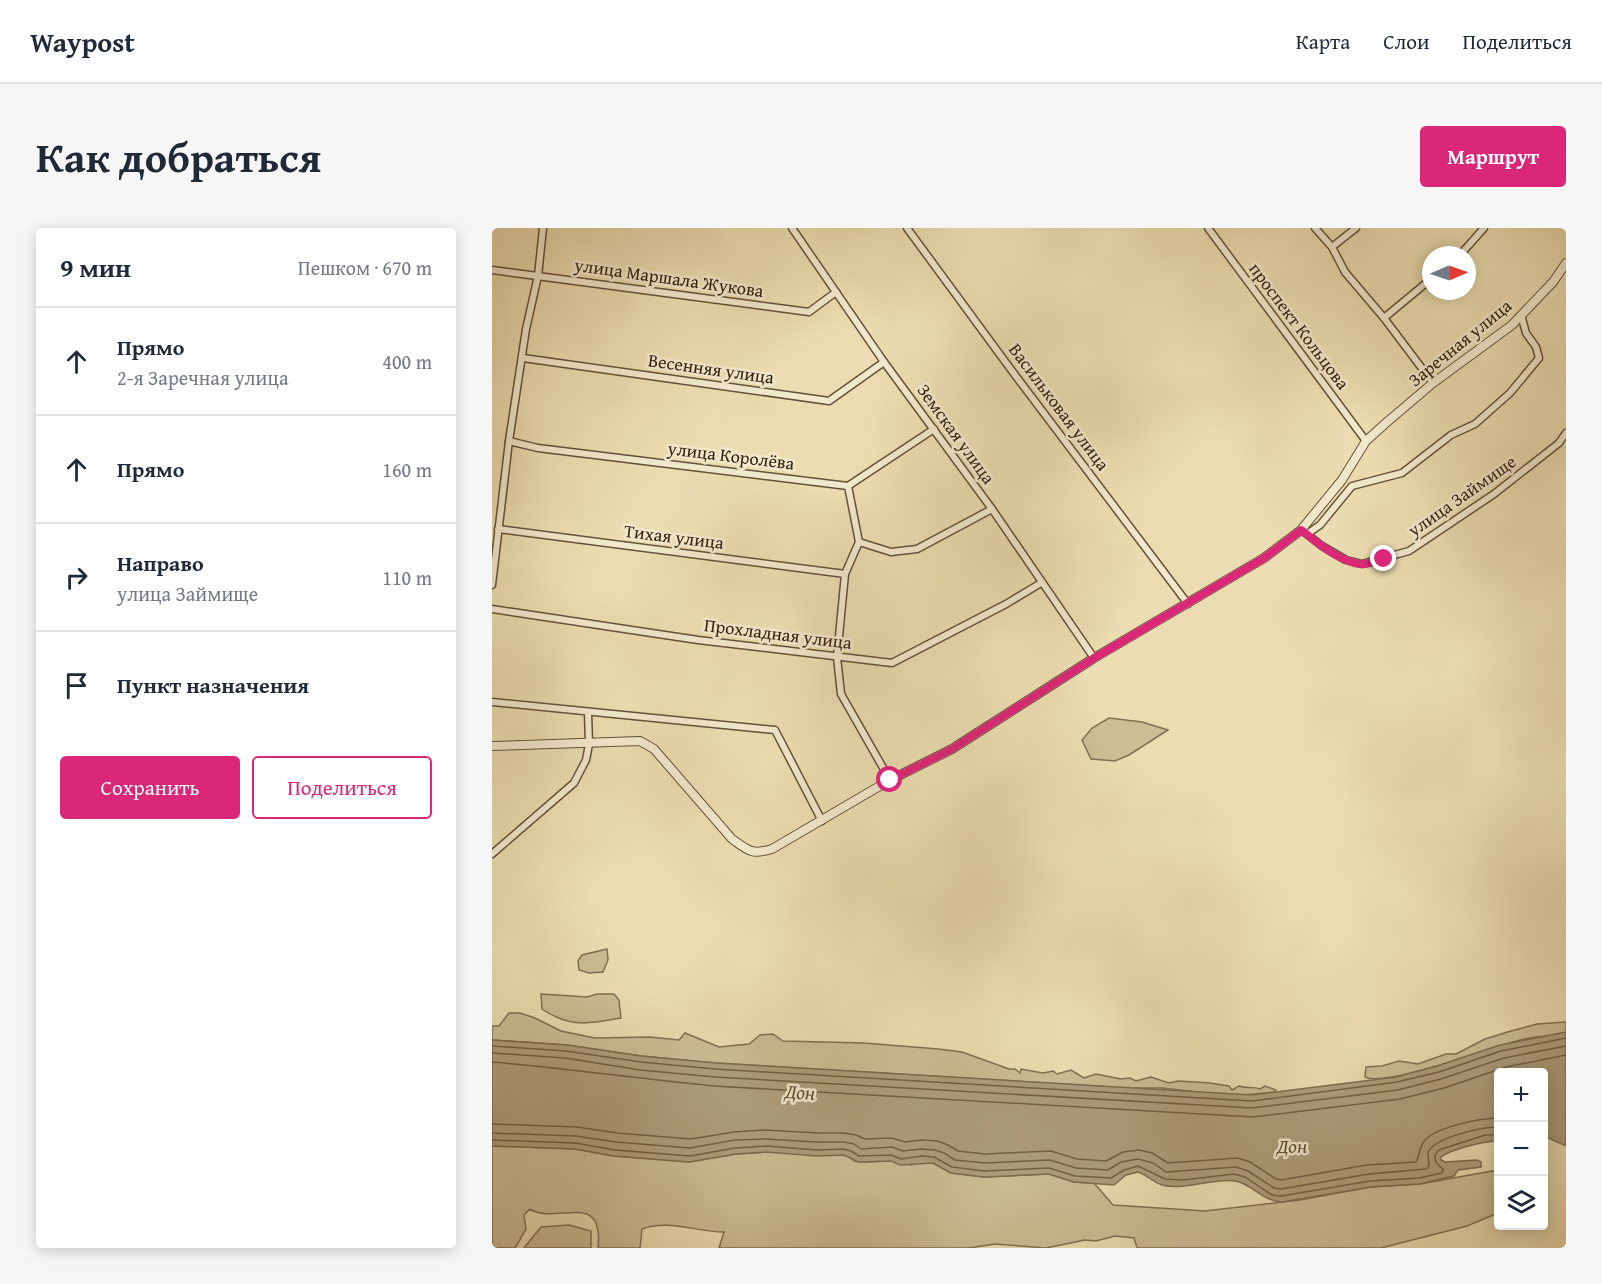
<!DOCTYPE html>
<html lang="ru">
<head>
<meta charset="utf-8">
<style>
  :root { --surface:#fff; --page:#f6f6f7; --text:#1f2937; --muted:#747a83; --line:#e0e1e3; --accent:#db2777 }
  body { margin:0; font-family:"Gentium Book Plus",serif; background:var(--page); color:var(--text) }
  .controls { position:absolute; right:18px; bottom:18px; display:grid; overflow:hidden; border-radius:6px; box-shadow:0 3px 15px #0003 }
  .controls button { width:54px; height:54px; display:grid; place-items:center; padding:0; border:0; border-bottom:2px solid var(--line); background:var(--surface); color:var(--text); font:30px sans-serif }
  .compass { position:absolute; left:930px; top:18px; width:54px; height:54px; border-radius:50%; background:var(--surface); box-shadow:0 3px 15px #0003; rotate:88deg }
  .stop { position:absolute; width:18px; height:18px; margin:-14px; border:4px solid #db2777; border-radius:50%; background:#fff }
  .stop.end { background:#db2777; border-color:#fff; box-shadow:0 2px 6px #0008 }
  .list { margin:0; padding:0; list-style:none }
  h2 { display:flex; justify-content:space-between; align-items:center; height:78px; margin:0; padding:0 24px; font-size:26px }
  h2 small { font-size:20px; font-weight:400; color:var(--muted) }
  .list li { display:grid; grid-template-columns:39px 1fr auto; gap:18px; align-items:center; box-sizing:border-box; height:108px; padding:0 24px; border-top:2px solid var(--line) }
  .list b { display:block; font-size:22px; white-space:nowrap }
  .list p { margin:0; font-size:20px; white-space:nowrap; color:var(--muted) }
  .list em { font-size:20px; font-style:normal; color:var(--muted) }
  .actions { display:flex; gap:12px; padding:18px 24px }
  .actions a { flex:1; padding:14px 0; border:2px solid var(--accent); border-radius:6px; text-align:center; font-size:21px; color:var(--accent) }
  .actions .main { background:var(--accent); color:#fff }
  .icon { flex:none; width:33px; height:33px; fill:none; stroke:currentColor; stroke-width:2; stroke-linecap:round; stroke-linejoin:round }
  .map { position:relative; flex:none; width:1074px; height:1020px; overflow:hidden; border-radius:6px }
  header { display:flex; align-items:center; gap:36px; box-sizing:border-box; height:84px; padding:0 30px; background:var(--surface); border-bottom:2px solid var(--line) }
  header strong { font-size:28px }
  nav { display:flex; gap:33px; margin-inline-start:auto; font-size:21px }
  .intro { display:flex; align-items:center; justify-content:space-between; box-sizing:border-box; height:144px; padding:0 36px }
  h1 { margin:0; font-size:42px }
  .button { padding:15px 27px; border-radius:6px; background:var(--accent); color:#fff; font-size:21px; font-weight:700 }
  main { display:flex; gap:36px; padding:0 36px }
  aside { flex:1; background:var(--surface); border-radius:6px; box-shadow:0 3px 15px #0003 }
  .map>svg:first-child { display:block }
</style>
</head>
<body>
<header>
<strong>Waypost</strong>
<nav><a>Карта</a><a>Слои</a><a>Поделиться</a></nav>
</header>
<div class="intro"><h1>Как добраться</h1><a class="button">Маршрут</a></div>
<main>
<aside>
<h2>9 мин<small>Пешком · 670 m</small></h2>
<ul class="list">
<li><svg class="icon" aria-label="ahead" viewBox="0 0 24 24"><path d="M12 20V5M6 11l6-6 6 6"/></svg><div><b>Прямо</b><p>2-я Заречная улица</p></div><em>400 m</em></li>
<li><svg class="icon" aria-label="ahead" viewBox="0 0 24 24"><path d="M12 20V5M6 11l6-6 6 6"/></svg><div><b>Прямо</b></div><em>160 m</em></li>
<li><svg class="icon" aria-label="right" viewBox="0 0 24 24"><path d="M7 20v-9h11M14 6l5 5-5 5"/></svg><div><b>Направо</b><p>улица Займище</p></div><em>110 m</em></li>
<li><svg class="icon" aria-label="arrive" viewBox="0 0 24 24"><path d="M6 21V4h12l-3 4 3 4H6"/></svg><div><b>Пункт назначения</b></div></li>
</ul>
<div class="actions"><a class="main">Сохранить</a><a>Поделиться</a></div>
</aside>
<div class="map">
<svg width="1074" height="1020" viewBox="0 0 1074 1020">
  <rect width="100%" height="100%" fill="#ebddb1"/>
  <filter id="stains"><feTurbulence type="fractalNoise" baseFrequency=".00333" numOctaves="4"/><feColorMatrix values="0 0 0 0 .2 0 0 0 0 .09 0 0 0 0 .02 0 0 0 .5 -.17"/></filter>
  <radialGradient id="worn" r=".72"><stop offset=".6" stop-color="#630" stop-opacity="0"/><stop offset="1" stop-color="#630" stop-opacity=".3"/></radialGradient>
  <g fill="#ccbd95" stroke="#817052" stroke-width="1.5">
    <polygon points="617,490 650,494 676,502 637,527 623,533 599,531 590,512 600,500"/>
    <polygon points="115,721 116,732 111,744 97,745 87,742 86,733 90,727"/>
    <path d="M49,766l46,3 10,-3h17l5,6 2,18c-32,6 -51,10 -79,-9z"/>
    <path d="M17,785h11l15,5 26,13 34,7 55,-1 29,3 6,-7 34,14 30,-3 11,-9 13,-1 10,7 81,2 74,6 24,3 47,17h6l5,4 1,-4 22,4 10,-2 4,3 14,-4 13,8 12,-4 25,5 9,-1 6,3 15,-4 18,6 9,-2 32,2 19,3 3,4 7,-4c8,3 14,0 21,3l5,-3 11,4 -2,2 -42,4 -70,-8h-35l-411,-25 -75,-7 -74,-11 -75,-5v-14h7z"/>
    <path d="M1074,794v12c-15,2 -31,2 -46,6 -27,8 -135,47 -155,37l1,-10 16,-1 17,-5 19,3 28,-10h10l29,-15 26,-8 26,-7z"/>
    <path d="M0,918l83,3 39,7 75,6 47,-8 30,-2 78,3 5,1 5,5 10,1 27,-1 20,4 11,-3 11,1 18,10 33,4 65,-3 25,8 20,1 19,22 92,6 95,-11 71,-13 49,-3 78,-14v43l-31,13 -86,22h-244l-3,-10 -19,-2 -19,5 -11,-1 -39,8 -51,-4 -26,4h-250l5,-16c-27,0 -57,-13 -82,-3l-2,19h-42c6,-60 -42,-22 -68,-39l-6,6 2,14 -11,19h-23z"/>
    <polygon points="77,997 99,1003 99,1020 32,1020 49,999"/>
  </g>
  <path fill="#ad9d7a" stroke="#7d6c4f" stroke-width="1.5" d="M1074,804v114l-22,-10v-64h-46v69c-13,0 -47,8 -57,16v3l4,2 32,-2 4,2v5l-23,3 -4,6 -34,8 -49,3 -89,15c-19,-1 -29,-17 -46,-21 -20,-4 -51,10 -74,4 -9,-3 -15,-10 -24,-13l-12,3 -12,10 -40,-3 -25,-8 -65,3 -33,-4 -18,-10 -33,2 -9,-4 -33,1 -14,-7 -27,1 -51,-4 -30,2 -47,8 -75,-6 -39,-7 -83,-3v-106l75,5 74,11 75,7 536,32 144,-18 41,-11 63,-21z"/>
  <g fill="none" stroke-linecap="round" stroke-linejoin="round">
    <g stroke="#726044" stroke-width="1.5">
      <polyline points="0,818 74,823 149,834 223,841 760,873 905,854 947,844 1009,823 1074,810"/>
      <polyline points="0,825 73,830 148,842 223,849 760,880 906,862 949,851 1012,830 1074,818"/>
      <path d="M0,834c74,6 148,17 222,24l539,31 147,-18 44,-11 62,-21 60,-12"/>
      <path d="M0,896l85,3 40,6 74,6 43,-7 31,-2 53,3h26l12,2 9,4 27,-1 13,4 16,-2 16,1 11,4 10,6 27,3 66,-3 26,8 29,2 17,-9 16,-2 13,3 16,10 70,-5 12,4 26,17 5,1 86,-15 49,-3c4,-7 3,-15 9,-22 12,-13 56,-22 73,-22"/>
      <path d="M0,905l84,3 40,6 74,6 45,-8 30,-1 52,3h27l10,2 7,5 31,-2 11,4 18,-2 14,1 9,3 11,7 30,3 65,-3 26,8 32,2 13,-8 17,-3 15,4 13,9 70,-5 12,4 26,17 7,1 88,-15 57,-5 3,-3 -1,-14c8,-15 54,-25 70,-25"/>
      <path d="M0,912l83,3 40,7 75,6 45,-8 31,-2 51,4 27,-1 7,2 8,5 32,-1 10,4 21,-3 12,1 18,10 32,4 65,-3 26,8 36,2 13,-8 14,-4 27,13 18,1 51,-6 11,3 27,18 9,1 89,-15 49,-3 23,-5 1,-4c-7,-5 -12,-12 -4,-19l46,-15h13"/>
    </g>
    <defs>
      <g id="minor">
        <polyline points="300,0 392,134 500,281 602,430"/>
        <polyline points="415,0 523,147 696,376"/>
        <polyline points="716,0 874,213"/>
        <polyline points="823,0 840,19 853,44 892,90 941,155"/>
        <polyline points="840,19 864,0"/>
        <polyline points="968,27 992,0"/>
        <polyline points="0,42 317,84 344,64"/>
        <polyline points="892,90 939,51"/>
        <polyline points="31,130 337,173 392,134"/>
        <polyline points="17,213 46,220 356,258 442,201"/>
        <polyline points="356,258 367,314 353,346 345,429 349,466 398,552"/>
        <polyline points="6,301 353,346"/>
        <polyline points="812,304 830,318 854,332 870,336 917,323 1002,266 1067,215 1074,205"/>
        <polyline points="815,306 828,297 860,258 910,245 959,207 983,196 1018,165 1047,130 1044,119 1034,105 1029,87"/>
        <polyline points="367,314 399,324 425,321 500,281"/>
        <polyline points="0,357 17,213 34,101 46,48 51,0"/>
        <polyline points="0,381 206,412 400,435 514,376 549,355"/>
        <polyline points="0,474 283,502 330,593"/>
        <polyline points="0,626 82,555 94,532 97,516 96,484"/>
      </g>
      <path id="tertiary" d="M0,518l148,-5 14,8 78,90c17,12 19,16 40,10l118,-69 62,-31 142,-91 170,-100 37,-28 41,-50 24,-39 21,-19 46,-39 79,-58 41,-43 13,-19"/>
    </defs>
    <use href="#minor" stroke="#635138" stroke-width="9"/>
    <use href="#tertiary" stroke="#635138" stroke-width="10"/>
    <use href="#minor" stroke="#f2e9cc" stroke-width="6"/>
    <use href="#tertiary" stroke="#f2e9cc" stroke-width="8"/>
  </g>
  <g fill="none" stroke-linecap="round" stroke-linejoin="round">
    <path stroke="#db2777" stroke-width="8" d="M398,552l62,-31 142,-91 170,-100 37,-28c17,13 37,31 59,34 7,1 17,-3 24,-5"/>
  </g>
  <g text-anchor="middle" stroke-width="5" stroke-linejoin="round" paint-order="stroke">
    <g font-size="18" fill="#36220f" stroke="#f2e9cc">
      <text transform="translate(177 50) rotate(8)" y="6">улица Маршала Жукова</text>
      <text transform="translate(807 98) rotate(53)" y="6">проспект Кольцова</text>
      <text transform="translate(968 115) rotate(-39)" y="6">Заречная улица</text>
      <text transform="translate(219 141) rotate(8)" y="6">Весенняя улица</text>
      <text transform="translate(567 179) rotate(53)" y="6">Васильковая улица</text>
      <text transform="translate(464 206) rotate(54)" y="6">Земская улица</text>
      <text transform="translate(239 228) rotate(7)" y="6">улица Королёва</text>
      <text transform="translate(970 268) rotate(-35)" y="6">улица Займище</text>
      <text transform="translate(182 309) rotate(7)" y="6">Тихая улица</text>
      <text transform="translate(286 406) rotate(7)" y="6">Прохладная улица</text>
    </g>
    <g font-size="20" font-style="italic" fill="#604d34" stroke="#f2e9cc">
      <text transform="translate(308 864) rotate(4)" y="7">Дон</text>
      <text x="800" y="925">Дон</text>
    </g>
  </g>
  <rect width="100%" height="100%" filter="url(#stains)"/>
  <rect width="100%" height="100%" fill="url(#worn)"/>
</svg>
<div class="controls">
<button>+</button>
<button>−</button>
<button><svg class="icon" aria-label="layers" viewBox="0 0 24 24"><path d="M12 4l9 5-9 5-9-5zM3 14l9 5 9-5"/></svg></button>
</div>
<svg class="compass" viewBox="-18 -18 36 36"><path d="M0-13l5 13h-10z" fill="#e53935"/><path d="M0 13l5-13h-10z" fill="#747a83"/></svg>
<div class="stop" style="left:398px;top:552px"></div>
<div class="stop end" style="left:892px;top:331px"></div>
</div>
</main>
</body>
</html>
